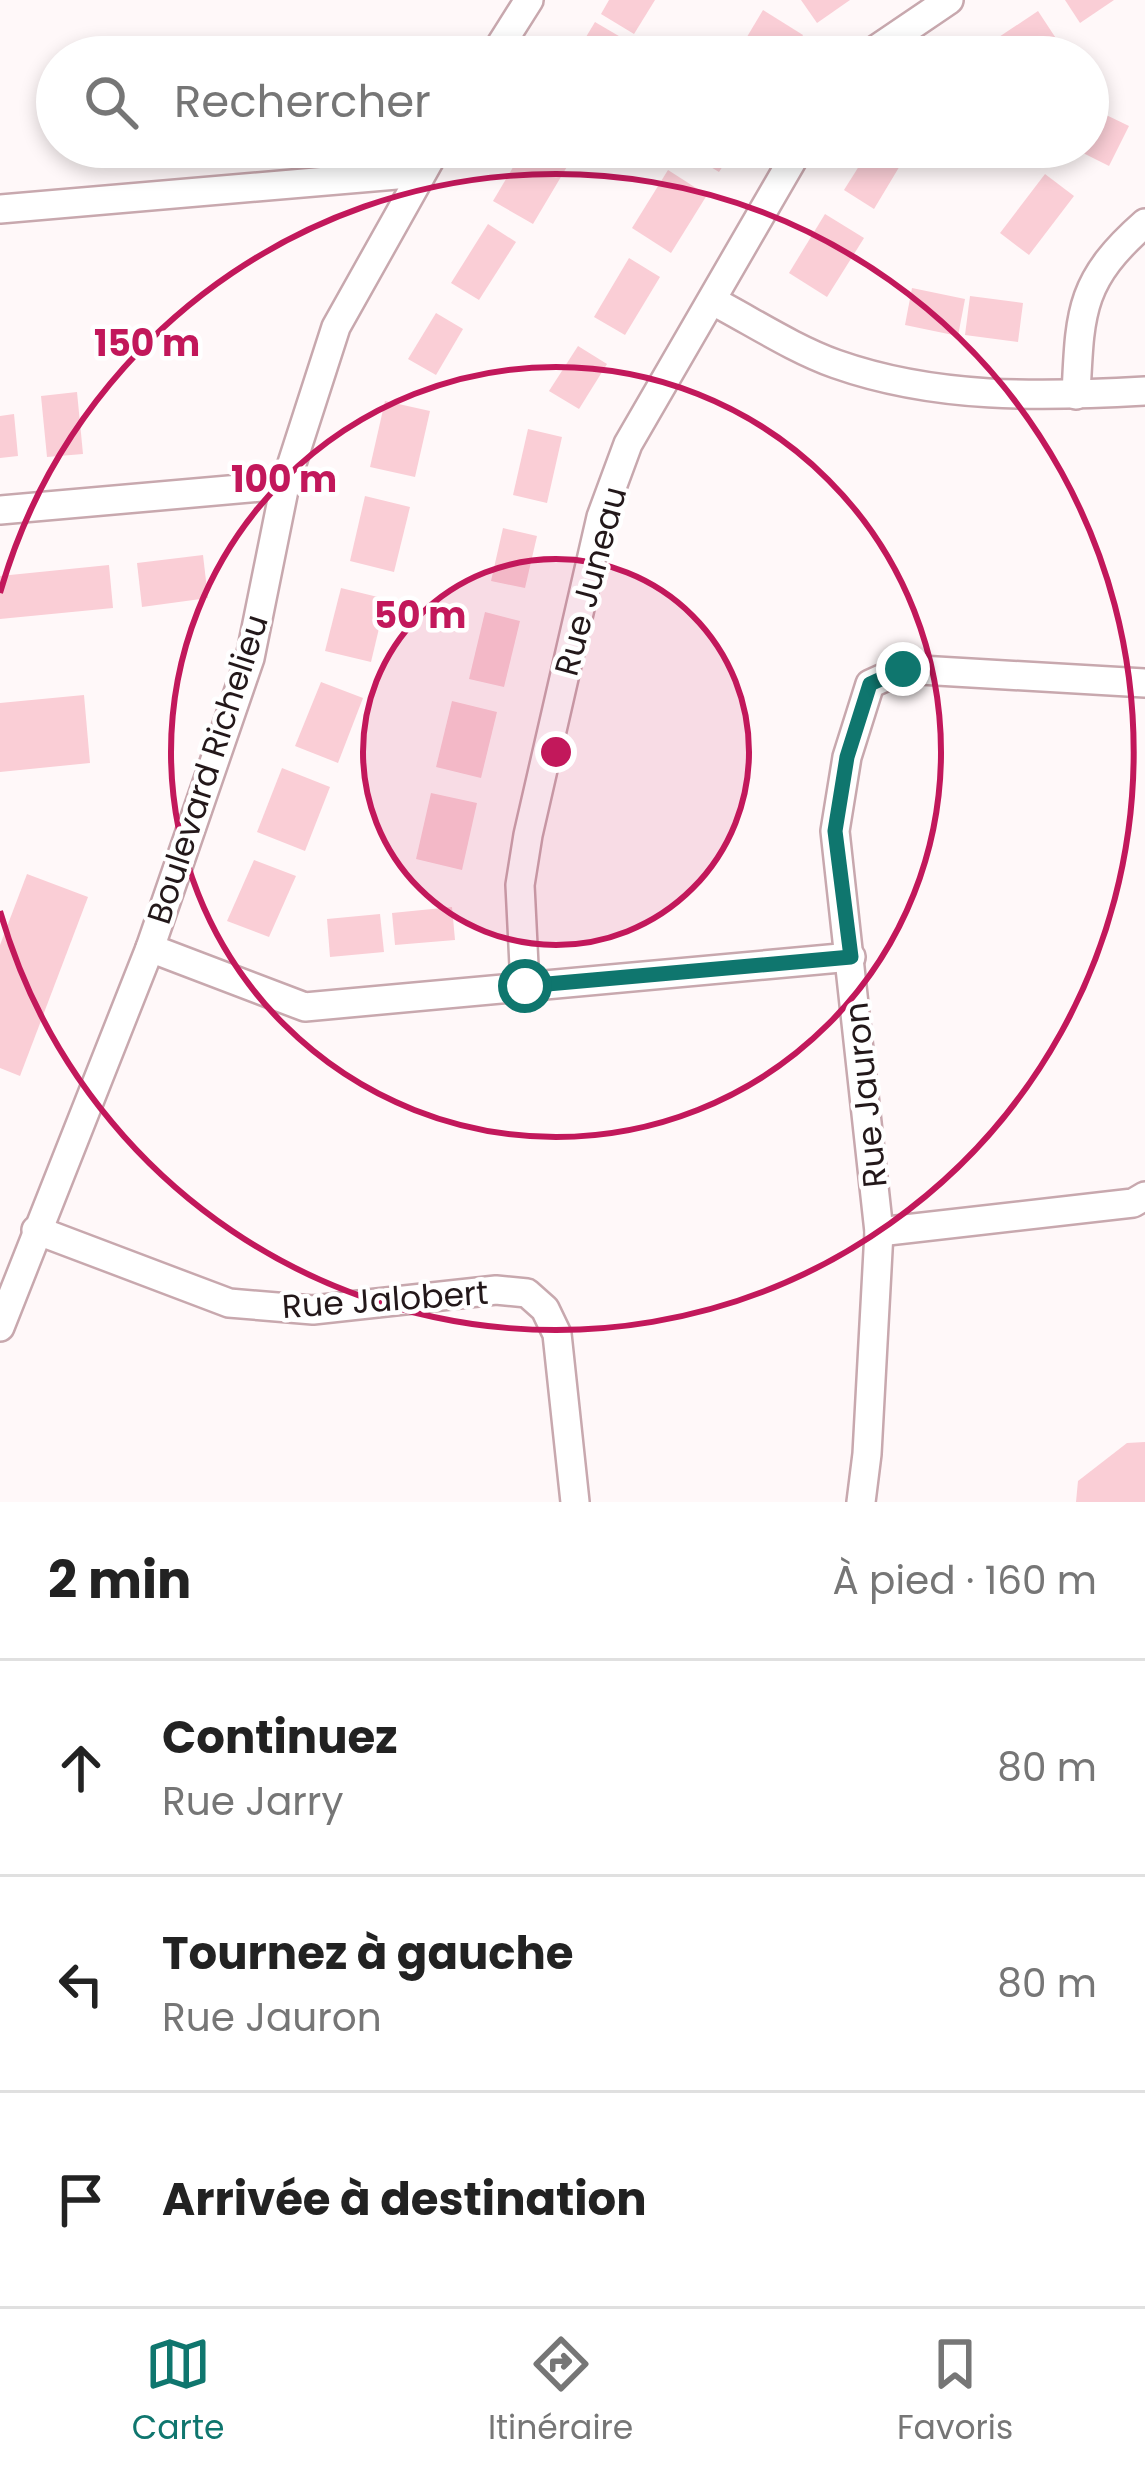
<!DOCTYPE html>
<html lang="fr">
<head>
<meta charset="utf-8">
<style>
  :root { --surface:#fff; --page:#f2f2f2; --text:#222; --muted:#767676; --line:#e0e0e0; --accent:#0f766e }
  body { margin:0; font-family:Poppins,sans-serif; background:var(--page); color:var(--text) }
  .stop { position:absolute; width:36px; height:36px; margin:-27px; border:9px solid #0f766e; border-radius:50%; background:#fff }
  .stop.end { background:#0f766e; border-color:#fff; box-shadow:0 3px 12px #0008 }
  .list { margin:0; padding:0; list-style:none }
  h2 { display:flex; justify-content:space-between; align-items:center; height:156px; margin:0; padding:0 48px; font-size:51px }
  h2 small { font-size:39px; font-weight:400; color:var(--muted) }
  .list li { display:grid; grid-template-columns:78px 1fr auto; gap:36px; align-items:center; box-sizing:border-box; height:216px; padding:0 48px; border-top:3px solid var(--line) }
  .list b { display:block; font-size:45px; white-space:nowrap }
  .list p { margin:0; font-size:39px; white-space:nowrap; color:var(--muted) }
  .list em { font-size:39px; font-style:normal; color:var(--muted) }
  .icon { flex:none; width:66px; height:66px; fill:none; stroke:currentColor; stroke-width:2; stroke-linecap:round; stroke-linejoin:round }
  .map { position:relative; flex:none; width:1145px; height:1502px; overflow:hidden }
  .search { position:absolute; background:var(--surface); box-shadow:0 6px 18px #0003; left:36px; right:36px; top:36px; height:132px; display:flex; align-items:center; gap:30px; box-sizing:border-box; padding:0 42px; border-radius:66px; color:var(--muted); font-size:45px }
  .sheet { height:804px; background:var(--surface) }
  nav { display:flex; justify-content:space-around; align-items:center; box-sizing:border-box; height:168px; border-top:3px solid var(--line); background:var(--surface); font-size:33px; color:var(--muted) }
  nav a { display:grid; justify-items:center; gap:6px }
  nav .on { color:var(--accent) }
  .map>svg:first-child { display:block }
</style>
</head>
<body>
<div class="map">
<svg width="1145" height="1502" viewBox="0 0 1145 1502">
  <rect width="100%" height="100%" fill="#fff8f9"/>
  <g fill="#faced6">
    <polygon points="609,0 655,0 634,34 601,14"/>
    <polygon points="801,0 850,0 817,23"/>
    <polygon points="1065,0 1114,0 1080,23"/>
    <polygon points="763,10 803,35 790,57 735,57"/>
    <polygon points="1038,11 1059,43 1037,57 969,57"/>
    <polygon points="595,22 629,42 620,57 574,57"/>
    <polygon points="1100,112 1129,126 1109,166 1081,152 1088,147 1088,137"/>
    <polygon points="525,147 538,147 568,165 533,224 493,201"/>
    <polygon points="678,147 735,147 719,172"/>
    <polygon points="871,147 884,147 904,159 874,209 844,190"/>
    <polygon points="668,170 707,195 671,253 632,228"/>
    <polygon points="1045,174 1074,196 1029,255 1000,233"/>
    <polygon points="825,214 864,238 827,297 789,273"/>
    <polygon points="488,224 516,242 479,300 451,283"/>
    <polygon points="629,258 660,277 625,335 594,317"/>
    <polygon points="912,288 965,299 958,336 905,325"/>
    <polygon points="970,296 1023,303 1018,342 965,335"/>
    <polygon points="436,313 463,329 436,375 408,359"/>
    <polygon points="578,346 607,364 579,409 549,391"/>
    <polygon points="77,392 83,454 47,457 41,396"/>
    <polygon points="385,401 430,411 415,477 370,467"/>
    <polygon points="14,414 18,456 0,458 0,416"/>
    <polygon points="528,429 562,437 547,503 513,495"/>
    <polygon points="365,496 410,507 394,572 350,561"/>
    <polygon points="503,528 537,536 525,588 491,581"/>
    <polygon points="203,555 208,598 142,607 137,563"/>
    <polygon points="109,565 113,608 0,619 0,576"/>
    <polygon points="341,588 386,599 371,662 325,651"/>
    <polygon points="485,612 520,621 504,687 469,679"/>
    <polygon points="321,682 363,698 338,763 295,746"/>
    <polygon points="84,695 90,763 0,772 0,703"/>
    <polygon points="452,701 497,712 481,778 436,767"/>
    <polygon points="282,768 330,787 305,851 257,832"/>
    <polygon points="431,793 477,803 462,870 416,859"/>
    <polygon points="254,860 296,876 269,937 227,921"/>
    <polygon points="27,874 88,897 20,1076 0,1068 0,945"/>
    <polygon points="452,907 455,940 395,945 392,913"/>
    <polygon points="380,914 384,952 330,957 327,919"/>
    <polygon points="1145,1442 1145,1502 1076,1502 1078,1481 1127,1443"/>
  </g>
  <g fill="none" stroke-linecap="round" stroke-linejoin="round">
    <defs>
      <g id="minor">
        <polyline points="493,57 529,0"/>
        <polyline points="865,57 949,0"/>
        <polyline points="0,209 420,173"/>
        <path d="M713,301c40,21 81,48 123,63 99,35 205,33 309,27"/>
        <path d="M1076,395c4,-83 3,-114 69,-172"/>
        <polyline points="0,510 285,485"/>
        <polyline points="150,948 305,1007 851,957"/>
        <polyline points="525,986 520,885 528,835 601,517 628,444 800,147"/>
        <polyline points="36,1230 229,1303 313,1310 496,1290 527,1293 545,1309 557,1334 575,1502"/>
        <polyline points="879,1232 1133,1203 1145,1196"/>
        <polyline points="0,1327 150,948 250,658 285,485 336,327 437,147"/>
        <polyline points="861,1502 867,1454 879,1232 835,831 847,757 870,684 903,669 1145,683"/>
      </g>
    </defs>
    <use href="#minor" stroke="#c8a8ae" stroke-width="32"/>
    <use href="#minor" stroke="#fff" stroke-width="27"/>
  </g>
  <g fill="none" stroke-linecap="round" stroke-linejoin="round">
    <polyline stroke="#0f766e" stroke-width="15" points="525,986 851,957 835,831 847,757 870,684 903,669"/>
  </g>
  <circle cx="556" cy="752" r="193" fill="#c2185b" fill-opacity=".12"/>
  <g fill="none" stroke="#c2185b" stroke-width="6">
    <circle cx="556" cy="752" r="193"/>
    <circle cx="556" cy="752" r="385"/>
    <path d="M0 593A578 578 0 1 1 0 911"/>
  </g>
  <g text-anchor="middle" stroke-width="9" stroke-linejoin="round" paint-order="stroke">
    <g font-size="33" fill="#23181a" stroke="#fff">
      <text transform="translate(590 581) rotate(-75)" y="12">Rue Juneau</text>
      <text transform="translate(207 769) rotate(-72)" y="12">Boulevard Richelieu</text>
      <text transform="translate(865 1095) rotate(-96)" y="12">Rue Jauron</text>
      <text transform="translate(385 1299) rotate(-4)" y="12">Rue Jalobert</text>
    </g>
  </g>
  <circle cx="556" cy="752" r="18" fill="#c2185b" stroke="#fff" stroke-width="6"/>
  <g font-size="36" text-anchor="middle" font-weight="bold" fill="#c2185b" stroke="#fff" stroke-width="9" stroke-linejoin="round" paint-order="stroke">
    <text x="147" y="356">150 m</text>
    <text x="284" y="492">100 m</text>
    <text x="420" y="628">50 m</text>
  </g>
</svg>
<div class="stop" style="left:525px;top:986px"></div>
<div class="stop end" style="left:903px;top:669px"></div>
<div class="search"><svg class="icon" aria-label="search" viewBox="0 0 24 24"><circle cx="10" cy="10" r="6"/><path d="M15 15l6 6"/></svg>Rechercher</div>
</div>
<section class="sheet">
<h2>2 min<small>À pied · 160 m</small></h2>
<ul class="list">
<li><svg class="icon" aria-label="ahead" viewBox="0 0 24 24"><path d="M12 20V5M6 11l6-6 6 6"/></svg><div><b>Continuez</b><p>Rue Jarry</p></div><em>80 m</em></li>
<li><svg class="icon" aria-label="left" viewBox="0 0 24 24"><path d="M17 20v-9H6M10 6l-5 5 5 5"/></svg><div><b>Tournez à gauche</b><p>Rue Jauron</p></div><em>80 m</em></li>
<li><svg class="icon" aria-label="arrive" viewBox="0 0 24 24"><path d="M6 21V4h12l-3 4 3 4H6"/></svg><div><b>Arrivée à destination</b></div></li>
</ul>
</section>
<nav>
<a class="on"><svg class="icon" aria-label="map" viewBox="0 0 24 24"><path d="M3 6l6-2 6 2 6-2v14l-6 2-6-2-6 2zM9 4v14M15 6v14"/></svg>Carte</a>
<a><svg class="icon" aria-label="directions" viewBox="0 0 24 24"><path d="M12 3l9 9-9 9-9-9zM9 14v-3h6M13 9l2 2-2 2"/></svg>Itinéraire</a>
<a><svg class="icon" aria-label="saved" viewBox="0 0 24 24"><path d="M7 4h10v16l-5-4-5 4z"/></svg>Favoris</a>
</nav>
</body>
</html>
